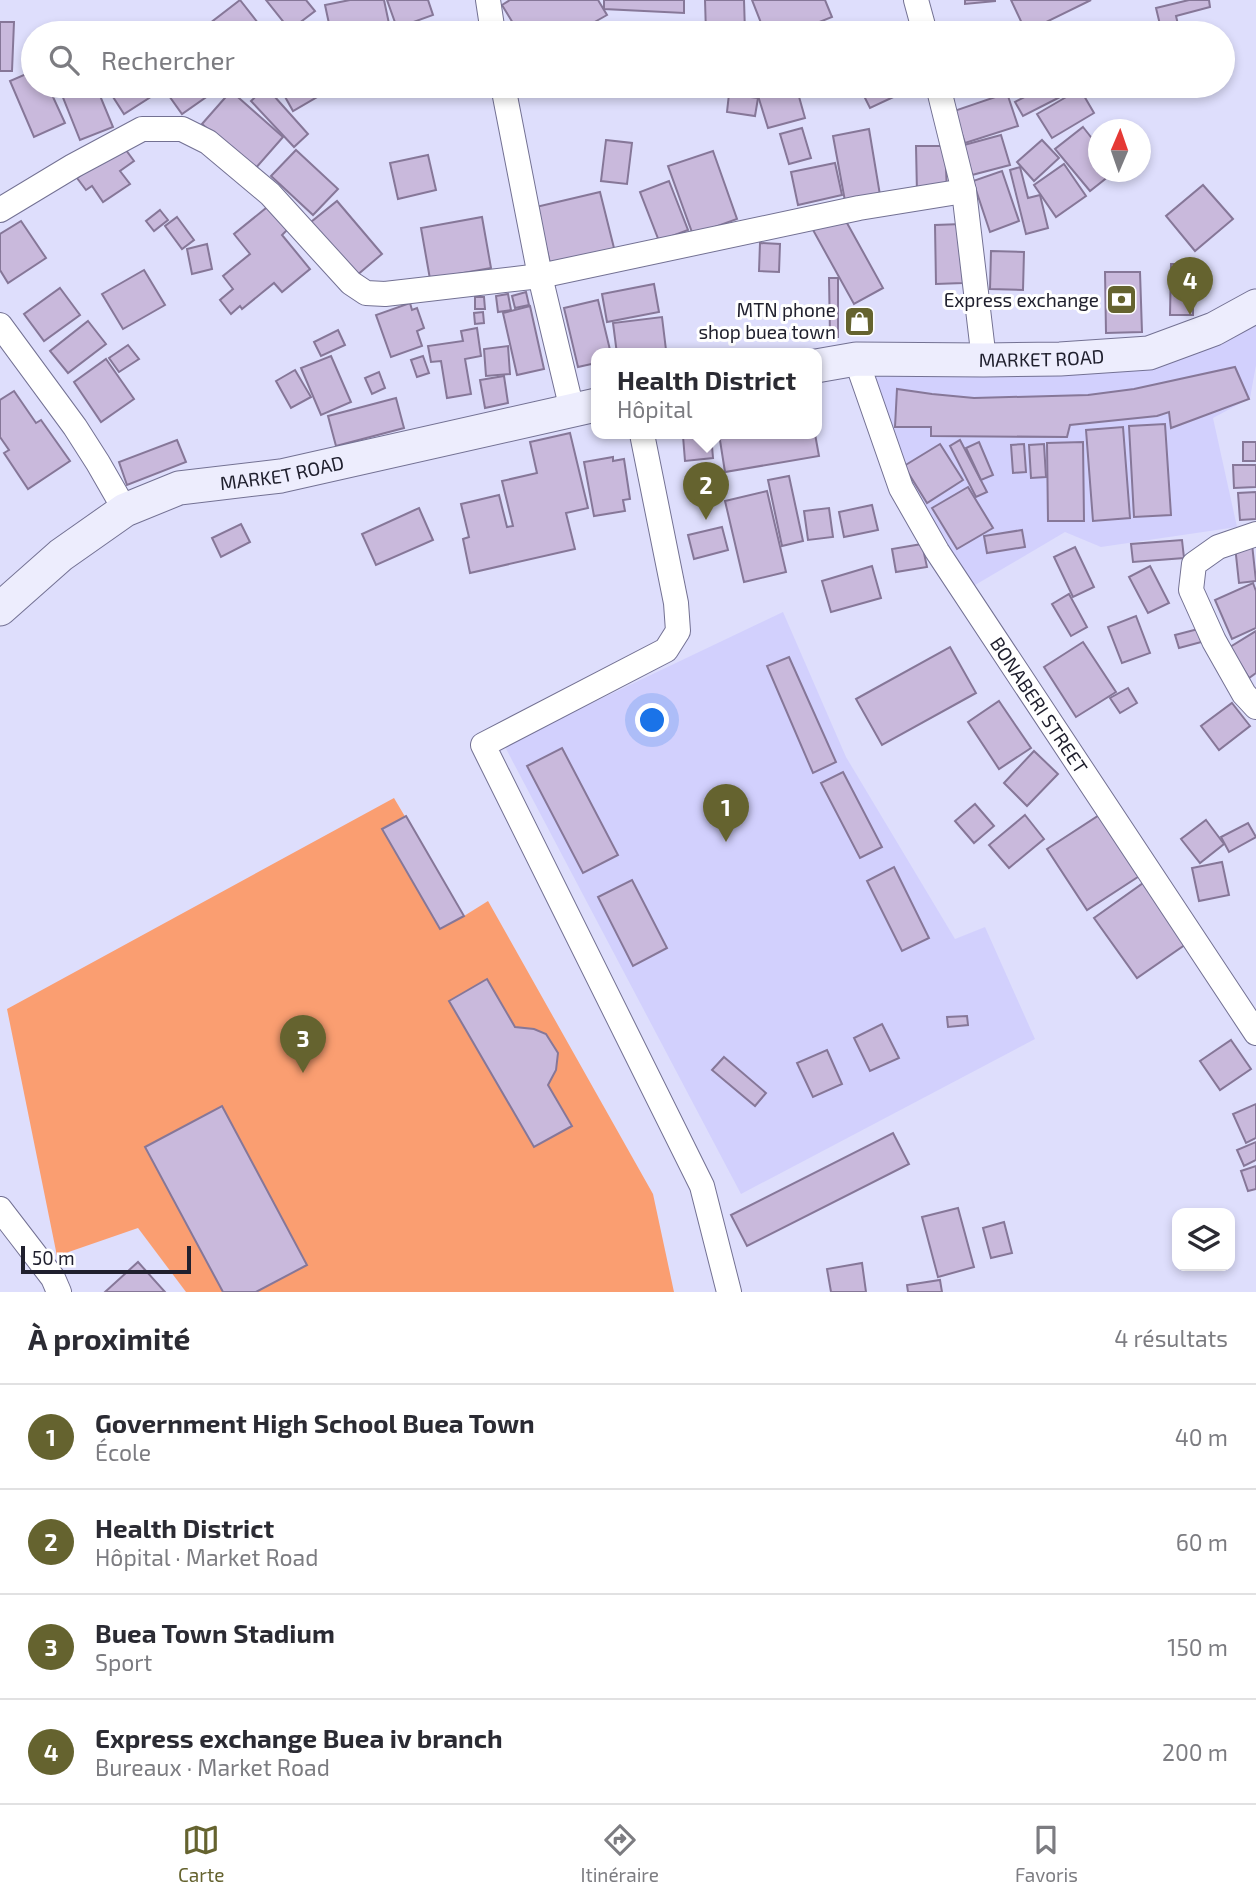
<!DOCTYPE html>
<html lang="fr">
<head>
<meta charset="utf-8">
<style>
  :root { --surface:#fff; --page:#f7f7f7; --text:#2b2b33; --muted:#7c7c81; --line:#e1e1e2; --accent:#65632f }
  body { margin:0; font-family:"Exo 2",sans-serif; background:var(--page); color:var(--text) }
  .controls { position:absolute; right:21px; bottom:21px; display:grid; overflow:hidden; border-radius:14px; box-shadow:0 4px 10px #0003 }
  .controls button { width:63px; height:63px; display:grid; place-items:center; padding:0; border:0; border-bottom:2px solid var(--line); background:var(--surface); color:var(--text); font:35px sans-serif }
  .compass { position:absolute; left:1088px; top:119px; width:63px; height:63px; border-radius:50%; background:var(--surface); box-shadow:0 4px 10px #0003; rotate:2deg }
  .scale { position:absolute; left:21px; bottom:18px; width:170px; box-sizing:border-box; padding-left:7px; border:4px solid #20202e; border-top:0; font-size:19px; line-height:24px; white-space:nowrap; color:#20202e; -webkit-text-stroke:5px #fff; paint-order:stroke }
  .you { position:absolute; left:653px; top:721px; width:24px; height:24px; margin:-18px; border:5px solid #fff; border-radius:50%; background:#1a73e8; box-shadow:0 0 0 10px #1a73e833 }
  .badge { display:grid; place-items:center; width:46px; height:46px; border-radius:50%; background:var(--accent); color:#fff; font-size:23px; font-weight:700 }
  .pin { position:absolute; translate:-50% -58px; filter:drop-shadow(0 2px 4px #0008) }
  .pin::after { content:''; position:absolute; top:37px; width:24px; height:21px; background:inherit; clip-path:polygon(0 0,100% 0,50% 100%) }
  .popup { position:absolute; left:591px; top:348px; width:231px; height:91px; box-sizing:border-box; display:grid; place-content:center; border-radius:14px; background:var(--surface); filter:drop-shadow(0 2px 5px #0005); font-size:23px; white-space:nowrap; color:var(--muted) }
  .popup b { font-size:26px; color:var(--text) }
  .popup::after { content:''; position:absolute; left:50%; top:100%; margin-left:-14px; border:14px solid transparent; border-top-color:var(--surface) }
  .list { margin:0; padding:0; list-style:none }
  h2 { display:flex; justify-content:space-between; align-items:center; height:91px; margin:0; padding:0 28px; font-size:30px }
  h2 small { font-size:23px; font-weight:400; color:var(--muted) }
  .list li { display:grid; grid-template-columns:46px 1fr auto; gap:21px; align-items:center; box-sizing:border-box; height:105px; padding:0 28px; border-top:2px solid var(--line) }
  .list b { display:block; font-size:26px; white-space:nowrap }
  .list p { margin:0; font-size:23px; white-space:nowrap; color:var(--muted) }
  .list em { font-size:23px; font-style:normal; color:var(--muted) }
  .icon { flex:none; width:38px; height:38px; fill:none; stroke:currentColor; stroke-width:2; stroke-linecap:round; stroke-linejoin:round }
  .map { position:relative; flex:none; width:1256px; height:1292px; overflow:hidden }
  .search { position:absolute; background:var(--surface); box-shadow:0 4px 10px #0003; left:21px; right:21px; top:21px; height:77px; display:flex; align-items:center; gap:18px; box-sizing:border-box; padding:0 24px; border-radius:38px; color:var(--muted); font-size:26px }
  .sheet { height:511px; background:var(--surface) }
  nav { display:flex; justify-content:space-around; align-items:center; box-sizing:border-box; height:98px; border-top:2px solid var(--line); background:var(--surface); font-size:19px; color:var(--muted) }
  nav a { display:grid; justify-items:center; gap:4px }
  nav .on { color:var(--accent) }
  .map>svg:first-child { display:block }
</style>
</head>
<body>
<div class="map">
<svg width="1256" height="1292" viewBox="0 0 1256 1292">
  <rect width="100%" height="100%" fill="#dedefc"/>
  <g fill="#d2d0fd">
    <polygon points="1256,318 1256,365 1250,398 1213,418 1237,527 1101,547 1065,532 970,588 901,479 864,367 1099,367"/>
    <polygon points="783,612 846,757 955,939 985,927 1035,1039 741,1194 504,745"/>
  </g>
  <polygon fill="#fa9e71" points="394,798 464,916 488,901 653,1194 674,1292 186,1292 138,1228 57,1256 7,1009"/>
  <g fill="#c9b9dc" stroke="#867798" stroke-width="2">
    <polygon points="240,0 265,32 210,33 205,27"/>
    <polygon points="266,0 306,0 315,11 290,30"/>
    <polygon points="350,0 384,0 391,33 331,33 325,5"/>
    <polygon points="387,0 428,0 433,15 397,28"/>
    <polygon points="510,0 598,0 607,15 575,33 519,33 502,5"/>
    <polygon points="604,0 684,0 684,13 604,9"/>
    <polygon points="705,0 744,0 745,32 706,33"/>
    <polygon points="752,0 825,0 832,17 792,33 765,33"/>
    <polygon points="965,0 995,0 995,1 965,4"/>
    <polygon points="1011,0 1091,0 1026,32"/>
    <polygon points="1189,0 1209,0 1210,7 1176,16 1180,33 1162,33 1156,8"/>
    <polygon points="0,22 14,22 12,71 0,71"/>
    <polygon points="623,25 667,26 667,33 623,33"/>
    <polygon points="33,71 33,86 48,86 65,123 34,137 10,81"/>
    <polygon points="70,86 96,86 113,127 80,140 60,90"/>
    <polygon points="106,86 156,86 160,91 124,114"/>
    <polygon points="162,86 222,86 182,114"/>
    <polygon points="279,86 327,86 329,90 293,111"/>
    <polygon points="376,86 404,86 405,94 377,96"/>
    <polygon points="714,86 750,86 750,87 717,96"/>
    <polygon points="755,86 796,86 805,118 768,128"/>
    <polygon points="859,86 917,86 870,108"/>
    <polygon points="983,86 1000,86 1001,91 983,92"/>
    <polygon points="1046,86 1056,86 1062,96 1023,116 1015,102"/>
    <polygon points="266,87 308,134 294,147 251,101"/>
    <polygon points="1080,89 1094,113 1052,138 1037,114"/>
    <polygon points="231,91 283,137 254,170 202,124"/>
    <polygon points="1007,93 1018,126 965,143 954,111"/>
    <polygon points="729,94 758,98 755,116 727,112"/>
    <polygon points="1083,127 1098,146 1098,172 1114,172 1090,191 1055,149"/>
    <polygon points="802,128 811,158 789,164 780,134"/>
    <polygon points="869,129 880,195 845,201 833,136"/>
    <polygon points="1001,135 1010,165 972,175 964,145"/>
    <polygon points="606,140 632,143 627,184 601,181"/>
    <polygon points="1042,140 1059,158 1034,181 1017,162"/>
    <polygon points="123,146 134,161 120,171 130,184 103,202 92,186 86,190 77,178"/>
    <polygon points="916,146 945,146 947,192 917,193"/>
    <polygon points="296,150 338,189 313,215 271,176"/>
    <polygon points="713,151 737,219 693,235 668,166"/>
    <polygon points="428,155 436,190 398,199 390,163"/>
    <polygon points="835,163 842,195 798,205 791,172"/>
    <polygon points="1064,164 1086,196 1056,217 1034,185"/>
    <polygon points="1020,167 1028,198 1040,195 1048,228 1026,234 1010,170"/>
    <polygon points="1002,171 1019,221 990,232 973,181"/>
    <polygon points="669,181 688,230 659,241 640,192"/>
    <polygon points="1203,185 1233,219 1195,251 1166,216"/>
    <polygon points="600,192 615,252 551,267 536,207"/>
    <polygon points="337,201 382,254 356,276 311,222"/>
    <polygon points="271,204 290,227 282,235 310,269 282,292 274,283 242,309 240,306 231,314 220,300 233,289 223,276 250,254 234,234"/>
    <polygon points="160,210 168,220 154,231 146,221"/>
    <polygon points="842,214 883,288 854,304 813,230"/>
    <polygon points="177,217 194,240 182,249 165,226"/>
    <polygon points="482,217 491,268 430,279 421,228"/>
    <polygon points="21,221 46,258 8,283 0,270 0,234"/>
    <polygon points="962,224 963,283 936,284 935,225"/>
    <polygon points="760,243 780,244 779,272 759,271"/>
    <polygon points="207,244 212,269 192,274 187,249"/>
    <polygon points="991,251 1024,252 1023,290 990,289"/>
    <polygon points="1171,264 1193,264 1193,315 1170,315"/>
    <polygon points="144,270 165,305 123,329 102,294"/>
    <polygon points="1105,272 1140,272 1142,332 1106,333"/>
    <polygon points="829,278 838,278 838,337 830,337"/>
    <polygon points="654,284 659,312 607,322 602,294"/>
    <polygon points="60,288 80,315 44,341 24,314"/>
    <polygon points="526,292 529,305 515,308 512,296"/>
    <polygon points="508,294 511,310 498,312 496,296"/>
    <polygon points="475,297 484,297 485,309 475,309"/>
    <polygon points="598,300 611,354 596,354 596,363 578,367 564,308"/>
    <polygon points="410,303 412,310 417,308 424,328 417,331 422,346 391,357 376,315"/>
    <polygon points="530,306 544,369 517,375 503,313"/>
    <polygon points="483,312 484,323 475,324 474,313"/>
    <polygon points="662,317 666,350 640,354 617,354 613,323"/>
    <polygon points="88,321 106,344 68,373 50,351"/>
    <polygon points="477,328 481,356 465,359 471,394 447,398 441,361 431,362 428,346 463,341 461,331"/>
    <polygon points="338,330 345,345 321,356 314,342"/>
    <polygon points="128,345 139,359 119,372 109,358"/>
    <polygon points="508,346 510,374 486,376 484,349"/>
    <polygon points="331,356 351,402 321,415 301,368"/>
    <polygon points="423,356 429,373 417,377 411,360"/>
    <polygon points="106,359 134,399 101,422 74,382"/>
    <polygon points="1235,367 1249,399 1171,428 1169,412 1157,416 1070,425 1067,437 931,436 931,427 895,427 897,389 932,394 974,398 1088,395 1134,389"/>
    <polygon points="295,370 311,397 291,408 276,381"/>
    <polygon points="379,372 385,388 372,394 365,378"/>
    <polygon points="504,376 508,403 485,408 480,380"/>
    <polygon points="14,391 36,423 41,420 70,461 28,489 4,453 9,450 0,437 0,400"/>
    <polygon points="396,398 404,428 336,446 328,416"/>
    <polygon points="1165,424 1171,515 1134,517 1129,426"/>
    <polygon points="1123,427 1130,518 1093,521 1086,430"/>
    <polygon points="570,433 588,508 566,513 575,549 470,573 463,539 469,537 461,504 499,495 507,527 513,526 502,481 537,473 530,442"/>
    <polygon points="711,434 713,458 685,461 683,436"/>
    <polygon points="719,434 815,434 819,456 725,472"/>
    <polygon points="177,440 186,462 127,485 119,462"/>
    <polygon points="960,440 987,492 976,497 950,446"/>
    <polygon points="979,442 993,475 981,480 966,448"/>
    <polygon points="1083,442 1084,521 1048,521 1047,443"/>
    <rect x="1243" y="442" width="13" height="19"/>
    <polygon points="940,444 963,480 927,503 904,466"/>
    <polygon points="1024,444 1026,472 1013,473 1011,445"/>
    <polygon points="1044,444 1046,477 1031,478 1029,445"/>
    <polygon points="613,457 613,461 624,459 630,499 623,500 625,511 594,516 584,462"/>
    <polygon points="1233,465 1256,465 1256,487 1234,488"/>
    <polygon points="789,476 803,541 782,546 768,480"/>
    <polygon points="968,487 993,528 957,549 932,508"/>
    <polygon points="767,491 786,572 744,582 725,501"/>
    <polygon points="1256,492 1256,519 1240,520 1238,493"/>
    <polygon points="872,505 878,530 844,537 839,512"/>
    <polygon points="419,508 433,540 376,565 362,534"/>
    <polygon points="829,508 833,537 808,540 804,511"/>
    <polygon points="241,524 250,542 221,557 212,538"/>
    <polygon points="722,527 728,550 694,559 688,535"/>
    <polygon points="1022,530 1025,547 987,553 984,536"/>
    <polygon points="1182,540 1184,558 1133,562 1131,544"/>
    <polygon points="922,544 927,567 896,572 892,549"/>
    <polygon points="1252,544 1256,581 1239,583 1235,546"/>
    <polygon points="1075,547 1094,587 1073,597 1054,557"/>
    <polygon points="872,566 881,598 831,612 822,581"/>
    <polygon points="1150,566 1169,603 1148,613 1129,577"/>
    <polygon points="1253,583 1256,591 1256,628 1232,639 1215,600"/>
    <polygon points="1069,594 1087,627 1071,636 1052,604"/>
    <polygon points="1136,616 1150,653 1122,663 1108,627"/>
    <polygon points="1202,628 1205,641 1179,648 1175,635"/>
    <polygon points="1256,631 1256,673 1249,678 1230,647"/>
    <polygon points="1083,642 1116,692 1076,717 1044,667"/>
    <polygon points="950,647 976,693 882,745 856,699"/>
    <polygon points="789,657 836,762 813,773 767,666"/>
    <polygon points="1128,688 1137,703 1120,713 1110,698"/>
    <polygon points="999,701 1031,748 999,769 968,722"/>
    <polygon points="1232,703 1250,726 1219,750 1201,726"/>
    <polygon points="562,748 618,855 583,873 527,766"/>
    <polygon points="1034,751 1058,774 1027,806 1004,783"/>
    <polygon points="843,772 882,847 860,858 821,783"/>
    <polygon points="975,804 994,826 974,843 955,821"/>
    <polygon points="1104,812 1144,873 1087,910 1047,849"/>
    <polygon points="1025,815 1044,839 1009,868 989,845"/>
    <polygon points="406,816 464,916 440,929 382,829"/>
    <polygon points="1206,820 1224,844 1200,863 1181,839"/>
    <polygon points="1248,823 1256,837 1229,852 1221,837"/>
    <polygon points="1222,862 1229,895 1199,901 1192,868"/>
    <polygon points="894,867 929,938 902,951 867,881"/>
    <polygon points="632,880 667,948 633,966 598,897"/>
    <polygon points="1146,881 1189,942 1137,978 1094,918"/>
    <polygon points="487,979 515,1027 534,1029 546,1034 558,1053 556,1070 548,1085 572,1126 534,1147 449,1001"/>
    <polygon points="967,1016 968,1025 948,1027 947,1017"/>
    <polygon points="882,1024 899,1058 870,1071 854,1038"/>
    <polygon points="1231,1040 1251,1069 1220,1090 1200,1061"/>
    <polygon points="827,1050 842,1084 813,1097 797,1063"/>
    <polygon points="724,1057 766,1093 755,1106 712,1070"/>
    <polygon points="1256,1104 1256,1138 1246,1143 1233,1114"/>
    <polygon points="222,1106 307,1265 256,1292 223,1292 145,1147"/>
    <polygon points="893,1133 909,1164 747,1246 731,1215"/>
    <polygon points="1256,1142 1256,1160 1244,1166 1237,1150"/>
    <polygon points="1256,1166 1256,1189 1248,1191 1241,1171"/>
    <polygon points="958,1208 974,1267 938,1277 922,1217"/>
    <polygon points="1004,1222 1012,1253 991,1258 983,1228"/>
    <polygon points="138,1262 165,1292 105,1292"/>
    <polygon points="862,1263 866,1292 831,1292 827,1269"/>
    <polygon points="940,1280 942,1292 908,1292 907,1285"/>
  </g>
  <g fill="none" stroke-linecap="round" stroke-linejoin="round">
    <defs>
      <g id="minor">
        <polyline points="488,0 493,33"/>
        <polyline points="916,0 925,33"/>
        <polyline points="503,86 540,276 572,410"/>
        <polyline points="938,86 964,191 984,360"/>
        <polyline points="0,210 73,166 142,129 182,129 208,142 270,194 351,283 366,293 385,294 540,276 859,208 964,191"/>
        <polyline points="0,325 75,427 98,463 125,510"/>
        <path id="s1" d="M856,359l45,129 36,63 319,482"/>
        <polyline points="642,434 676,603 678,631 666,650 483,745 702,1186 729,1292"/>
        <polyline points="1256,534 1218,547 1194,564 1191,590 1214,641 1244,694 1256,707"/>
        <polyline points="0,1209 53,1278 59,1292"/>
      </g>
      <g id="secondary">
        <path id="s2" d="M816,366l40,-7 128,1 76,-1 89,-6 65,-24 42,-23"/>
        <path id="s3" d="M0,609l61,-54 64,-45 54,-22 102,-12 315,-71"/>
      </g>
    </defs>
    <use href="#minor" stroke="#737193" stroke-width="26"/>
    <use href="#secondary" stroke="#737193" stroke-width="35"/>
    <use href="#minor" stroke="#fff" stroke-width="24"/>
    <use href="#secondary" stroke="#ededfd" stroke-width="33"/>
  </g>
  <defs>
    <symbol id="bank-square" viewBox="-11 -11 22 22"><rect x="-9" y="-9" width="18" height="18" rx="4" fill="#65632f" stroke="#fff"/><path d="M-6-4H6V4H-6ZM0-2.3a2.3 2.3 0 1 0 0 4.6a2.3 2.3 0 1 0 0-4.6Z" fill="#fff"/></symbol>
    <symbol id="shop-square" viewBox="-11 -11 22 22"><rect x="-9" y="-9" width="18" height="18" rx="4" fill="#65632f" stroke="#fff"/><path d="M-5-2.5h2.3a2.7 3.5 0 0 1 5.4 0H5L5.5 6h-11ZM-1.5-2.5h3a1.5 2.3 0 0 0-3 0Z" fill="#fff"/></symbol>
  </defs>
  <g fill-rule="evenodd">
    <use href="#bank-square" x="1104" y="282" width="35" height="35"/>
    <use href="#shop-square" x="842" y="304" width="35" height="35"/>
  </g>
  <g text-anchor="middle" stroke-width="6" stroke-linejoin="round" paint-order="stroke">
    <g font-size="19" fill="#20202e" stroke="#fff" text-anchor="end">
      <text x="1099" y="307">Express exchange</text>
      <text x="836" y="317">MTN phone<tspan x="836" dy="22">shop buea town</tspan></text>
    </g>
    <g font-size="19" fill="#20202e" stroke="#fff">
      <text dy="7" stroke="none"><textPath href="#s2" startOffset="226">MARKET ROAD</textPath></text>
      <text dy="7" stroke="none"><textPath href="#s3" startOffset="322">MARKET ROAD</textPath></text>
      <text dy="7" stroke="none"><textPath href="#s1" startOffset="394">BONABERI STREET</textPath></text>
    </g>
  </g>
</svg>
<div class="controls">
<button><svg class="icon" aria-label="layers" viewBox="0 0 24 24"><path d="M12 4l9 5-9 5-9-5zM3 14l9 5 9-5"/></svg></button>
</div>
<svg class="compass" viewBox="-18 -18 36 36"><path d="M0-13l5 13h-10z" fill="#e53935"/><path d="M0 13l5-13h-10z" fill="#7c7c81"/></svg>
<div class="scale">50 m</div>
<div class="you"></div>
<div class="pin badge" style="left:726px;top:842px">1</div>
<div class="pin badge" style="left:706px;top:520px">2</div>
<div class="popup"><b>Health District</b>Hôpital</div>
<div class="pin badge" style="left:303px;top:1073px">3</div>
<div class="pin badge" style="left:1190px;top:315px">4</div>
<div class="search"><svg class="icon" aria-label="search" viewBox="0 0 24 24"><circle cx="10" cy="10" r="6"/><path d="M15 15l6 6"/></svg>Rechercher</div>
</div>
<section class="sheet">
<h2>À proximité<small>4 résultats</small></h2>
<ul class="list">
<li><span class="badge">1</span><div><b>Government High School Buea Town</b><p>École</p></div><em>40 m</em></li>
<li><span class="badge">2</span><div><b>Health District</b><p>Hôpital · Market Road</p></div><em>60 m</em></li>
<li><span class="badge">3</span><div><b>Buea Town Stadium</b><p>Sport</p></div><em>150 m</em></li>
<li><span class="badge">4</span><div><b>Express exchange Buea iv branch</b><p>Bureaux · Market Road</p></div><em>200 m</em></li>
</ul>
</section>
<nav>
<a class="on"><svg class="icon" aria-label="map" viewBox="0 0 24 24"><path d="M3 6l6-2 6 2 6-2v14l-6 2-6-2-6 2zM9 4v14M15 6v14"/></svg>Carte</a>
<a><svg class="icon" aria-label="directions" viewBox="0 0 24 24"><path d="M12 3l9 9-9 9-9-9zM9 14v-3h6M13 9l2 2-2 2"/></svg>Itinéraire</a>
<a><svg class="icon" aria-label="saved" viewBox="0 0 24 24"><path d="M7 4h10v16l-5-4-5 4z"/></svg>Favoris</a>
</nav>
</body>
</html>
